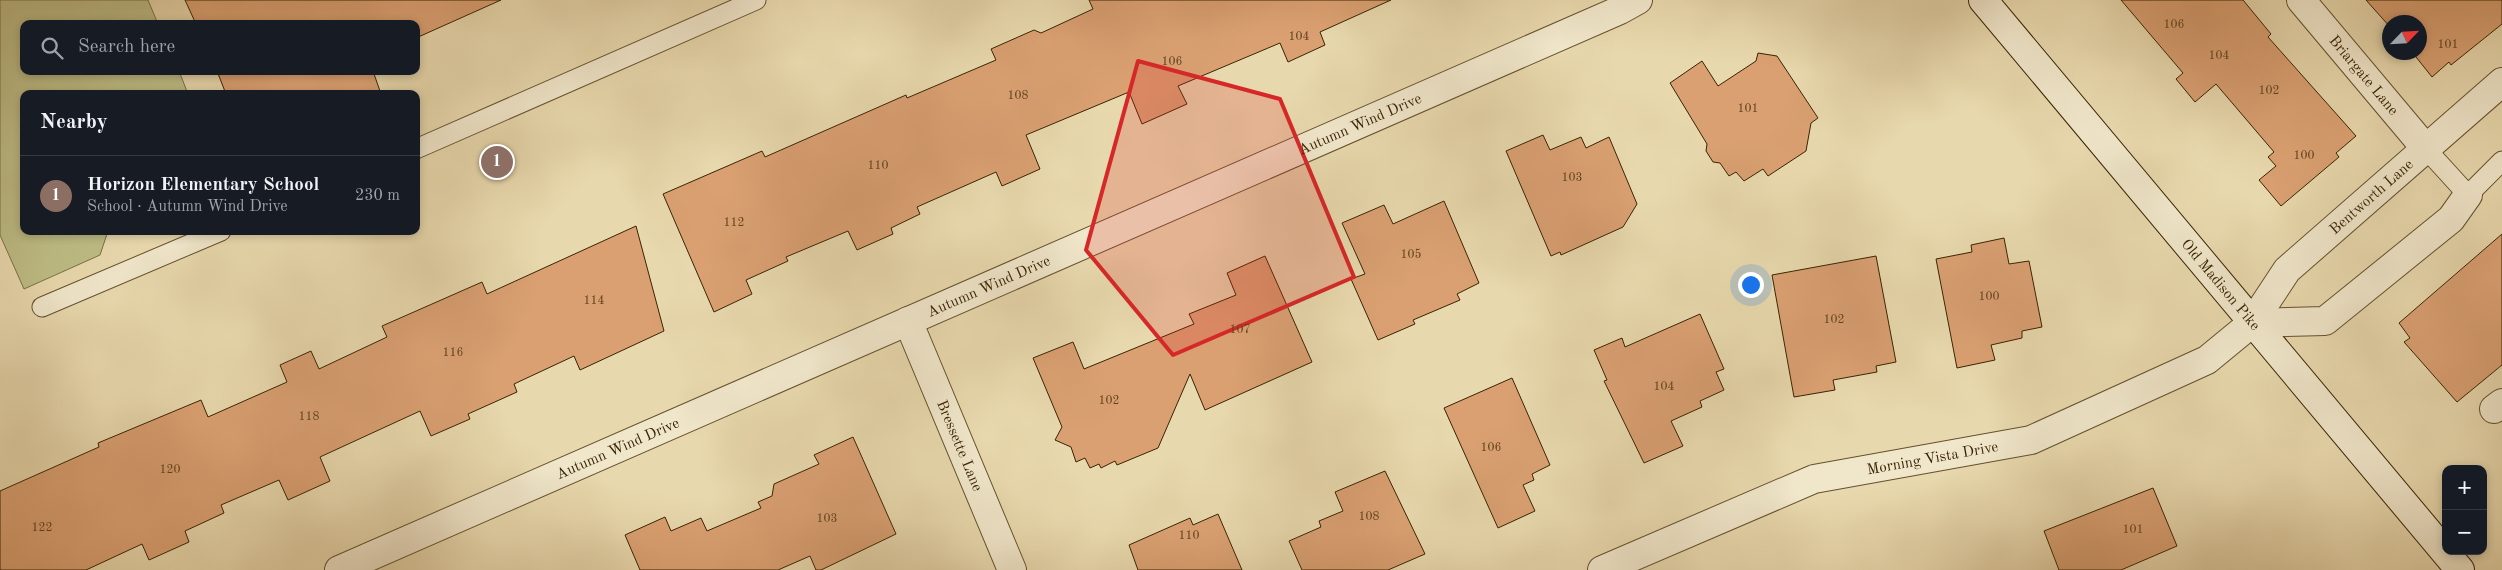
<!DOCTYPE html>
<html lang="en">
<head>
<meta charset="utf-8">
<style>
  :root { --surface:#171b24; --page:#242831; --text:#f1f3f6; --muted:#9ea1a6; --line:#363941; --accent:#8c9099 }
  body { margin:0; font-family:"Old Standard TT",serif; background:var(--page); color:var(--text) }
  .controls { position:absolute; right:15px; bottom:15px; display:grid; overflow:hidden; border-radius:10px; box-shadow:0 2px 8px #0003 }
  .controls button { width:45px; height:45px; display:grid; place-items:center; padding:0; border:0; border-bottom:1px solid var(--line); background:var(--surface); color:var(--text); font:25px sans-serif }
  .compass { position:absolute; left:2382px; top:15px; width:45px; height:45px; border-radius:50%; background:var(--surface); box-shadow:0 2px 8px #0003; rotate:65deg }
  .you { position:absolute; left:1750px; top:284px; width:18px; height:18px; margin:-12px; border:4px solid #fff; border-radius:50%; background:#1a73e8; box-shadow:0 0 0 8px #1a73e833 }
  .badge { display:grid; place-items:center; width:32px; height:32px; border-radius:50%; background:var(--accent); color:#fff; font-size:16px; font-weight:700 }
  .pin { position:absolute; translate:-50% -50%; border:2px solid #fff; box-shadow:0 1px 5px #0006 }
  .list { margin:0; padding:0; list-style:none }
  h2 { display:flex; justify-content:space-between; align-items:center; height:65px; margin:0; padding:0 20px; font-size:21px }
  h2 small { font-size:16px; font-weight:400; color:var(--muted) }
  .list li { display:grid; grid-template-columns:32px 1fr auto; gap:15px; align-items:center; box-sizing:border-box; height:80px; padding:0 20px; border-top:1px solid var(--line) }
  .list b { display:block; font-size:19px; white-space:nowrap }
  .list p { margin:0; font-size:16px; white-space:nowrap; color:var(--muted) }
  .list em { font-size:16px; font-style:normal; color:var(--muted) }
  .icon { flex:none; width:28px; height:28px; fill:none; stroke:currentColor; stroke-width:2; stroke-linecap:round; stroke-linejoin:round }
  .map { position:relative; flex:none; width:2502px; height:570px; overflow:hidden }
  .search { position:absolute; background:var(--surface); box-shadow:0 2px 8px #0003; left:20px; top:20px; width:400px; height:55px; display:flex; align-items:center; gap:12px; box-sizing:border-box; padding:0 18px; border-radius:10px; color:var(--muted); font-size:19px }
  .panel { position:absolute; background:var(--surface); box-shadow:0 2px 8px #0003; left:20px; top:90px; width:400px; height:145px; border-radius:10px }
  .map>svg:first-child { display:block }
</style>
</head>
<body>
<div class="map">
<svg width="2502" height="570" viewBox="0 0 2502 570">
  <rect width="100%" height="100%" fill="#e8d8ad"/>
  <filter id="stains"><feTurbulence type="fractalNoise" baseFrequency=".004" numOctaves="4"/><feColorMatrix values="0 0 0 0 .2 0 0 0 0 .09 0 0 0 0 .02 0 0 0 .5 -.17"/></filter>
  <radialGradient id="worn" r=".72"><stop offset=".6" stop-color="#630" stop-opacity="0"/><stop offset="1" stop-color="#630" stop-opacity=".3"/></radialGradient>
  <polygon fill="#bdbc85" stroke="#7a7044" points="0,0 148,0 158,24 24,24 24,71 179,71 188,94 24,94 24,231 108,231 100,255 24,289 0,235"/>
  <g fill="#daa072" stroke="#382402">
    <polygon points="185,0 501,0 416,38 416,24 196,24"/>
    <polygon points="1089,0 1391,0 1320,32 1325,45 1288,62 1280,43 1178,86 1187,104 1142,124 1129,92 1026,135 1040,169 1002,186 996,172 917,207 920,214 891,228 893,234 857,250 848,231 786,257 788,261 746,280 752,294 714,312 663,194 762,151 765,157 906,95 907,98 996,60 991,49 1034,30 1041,33 1093,9"/>
    <polygon points="2121,0 2243,0 2271,34 2268,37 2356,136 2336,153 2339,157 2281,206 2259,180 2276,166 2268,157 2274,152 2216,84 2195,102 2176,79 2183,73"/>
    <polygon points="2366,0 2502,0 2502,24 2451,65 2449,62 2432,77 2412,52 2420,52 2420,22 2390,22 2390,27"/>
    <polygon points="1758,53 1777,56 1818,118 1811,123 1806,151 1768,176 1763,169 1744,181 1736,172 1729,176 1720,163 1713,162 1706,151 1707,144 1670,83 1702,61 1718,86 1756,61"/>
    <polygon points="217,71 373,71 381,94 226,94"/>
    <polygon points="1543,135 1550,150 1581,137 1586,148 1609,137 1637,204 1623,227 1561,255 1560,252 1551,256 1506,151"/>
    <polygon points="1444,201 1479,283 1457,294 1460,300 1413,320 1415,324 1378,340 1351,279 1365,274 1342,223 1384,205 1393,224"/>
    <polygon points="636,226 664,331 580,370 574,356 514,384 517,392 468,414 470,419 431,436 420,411 320,457 330,481 288,500 279,480 221,505 224,513 185,531 189,542 149,560 142,544 86,570 0,570 0,491 99,447 98,443 201,400 208,417 287,382 280,365 311,351 319,369 387,337 382,326 482,282 487,294"/>
    <polygon points="2502,234 2502,365 2457,402 2404,342 2410,338 2399,323"/>
    <polygon points="2004,238 2009,264 2029,261 2042,327 2022,331 2022,338 1991,345 1995,360 1957,368 1936,259 1972,252 1971,245"/>
    <polygon points="1265,256 1312,362 1205,410 1190,374 1158,448 1117,465 1115,461 1101,468 1099,464 1090,468 1085,458 1076,462 1071,447 1055,440 1062,427 1033,358 1073,342 1084,369 1194,324 1189,314 1236,295 1227,273"/>
    <polygon points="1876,256 1896,362 1876,366 1877,372 1833,380 1835,390 1794,397 1772,275"/>
    <polygon points="1700,314 1724,369 1716,372 1724,390 1700,401 1702,407 1671,421 1683,446 1644,463 1604,381 1607,380 1594,350 1622,338 1625,347"/>
    <polygon points="1512,378 1550,465 1532,474 1534,480 1523,485 1535,511 1498,528 1444,408"/>
    <polygon points="853,437 896,534 821,570 816,570 810,556 778,570 640,570 625,535 665,517 671,531 701,518 707,531 761,508 758,502 772,496 774,484 819,464 814,455"/>
    <polygon points="1385,471 1425,554 1388,570 1302,570 1289,541 1321,527 1319,521 1343,511 1335,492"/>
    <polygon points="2153,488 2177,546 2121,570 2059,570 2044,531"/>
    <polygon points="1218,514 1242,570 1138,570 1129,545 1190,518 1193,525"/>
  </g>
  <g fill="none" stroke-linecap="round" stroke-linejoin="round">
    <defs>
      <g id="service">
        <polyline points="416,149 756,0"/>
        <polyline points="2427,150 2468,195 2502,161"/>
        <polyline points="42,307 221,231"/>
      </g>
      <g id="minor">
        <path id="s1" d="M2301,0l126,150"/>
        <path id="s2" d="M908,321l104,249"/>
        <polyline points="2252,323 2325,321 2451,219 2468,195"/>
        <polyline points="2494,409 2502,403"/>
        <path id="s3" d="M339,570l1281,-560 18,-10"/>
        <path id="s4" d="M1602,570l212,-91 217,-39 176,-80 45,-37 35,-53 215,-188"/>
      </g>
      <g id="secondary">
        <path id="s5" d="M1983,0l477,570"/>
      </g>
    </defs>
    <use href="#service" stroke="#64512d" stroke-width="21"/>
    <use href="#minor" stroke="#64512d" stroke-width="30"/>
    <use href="#secondary" stroke="#382402" stroke-width="30"/>
    <use href="#service" stroke="#f0e6ca" stroke-width="19"/>
    <use href="#minor" stroke="#f0e6ca" stroke-width="28"/>
    <use href="#secondary" stroke="#f0e6ca" stroke-width="28"/>
  </g>
  <path fill="#d62828" fill-opacity="0.2" stroke="#d62828" stroke-width="4" stroke-linejoin="round" d="M1138,61l142,38 74,178 -181,78 -87,-105z"/>
  <g text-anchor="middle" stroke-width="4" stroke-linejoin="round" paint-order="stroke">
    <g font-size="12" fill="#60431e">
      <text x="2174" y="28">106</text>
      <text x="1299" y="40">104</text>
      <text x="2448" y="48">101</text>
      <text x="2219" y="59">104</text>
      <text x="1172" y="65">106</text>
      <text x="2269" y="94">102</text>
      <text x="1018" y="99">108</text>
      <text x="1748" y="112">101</text>
      <text x="2304" y="159">100</text>
      <text x="878" y="169">110</text>
      <text x="1572" y="181">103</text>
      <text x="734" y="226">112</text>
      <text x="1411" y="258">105</text>
      <text x="1989" y="300">100</text>
      <text x="594" y="304">114</text>
      <text x="1834" y="323">102</text>
      <text x="1240" y="333">107</text>
      <text x="453" y="356">116</text>
      <text x="1664" y="390">104</text>
      <text x="1109" y="404">102</text>
      <text x="309" y="420">118</text>
      <text x="1491" y="451">106</text>
      <text x="170" y="473">120</text>
      <text x="1369" y="520">108</text>
      <text x="827" y="522">103</text>
      <text x="42" y="531">122</text>
      <text x="2133" y="533">101</text>
      <text x="1189" y="539">110</text>
    </g>
    <g font-size="15" fill="#382402" stroke="#f0e6ca">
      <text dy="5" stroke="none"><textPath href="#s1" startOffset="98">Briargate Lane</textPath></text>
      <text dy="5" stroke="none"><textPath href="#s3" startOffset="1114">Autumn Wind Drive</textPath></text>
      <text dy="5" stroke="none"><textPath href="#s4" startOffset="878">Bentworth Lane</textPath></text>
      <text dy="5" stroke="none"><textPath href="#s3" startOffset="709">Autumn Wind Drive</textPath></text>
      <text dy="5" stroke="none"><textPath href="#s5" startOffset="371">Old Madison Pike</textPath></text>
      <text dy="5" stroke="none"><textPath href="#s2" startOffset="135">Bressette Lane</textPath></text>
      <text dy="5" stroke="none"><textPath href="#s3" startOffset="304">Autumn Wind Drive</textPath></text>
      <text dy="5" stroke="none"><textPath href="#s4" startOffset="351">Morning Vista Drive</textPath></text>
    </g>
  </g>
  <rect width="100%" height="100%" filter="url(#stains)"/>
  <rect width="100%" height="100%" fill="url(#worn)"/>
</svg>
<div class="controls">
<button>+</button>
<button>−</button>
</div>
<svg class="compass" viewBox="-18 -18 36 36"><path d="M0-13l5 13h-10z" fill="#e53935"/><path d="M0 13l5-13h-10z" fill="#9ea1a6"/></svg>
<div class="you"></div>
<div class="pin badge" style="left:497px;top:162px;background:#8d6e63">1</div>
<div class="search"><svg class="icon" aria-label="search" viewBox="0 0 24 24"><circle cx="10" cy="10" r="6"/><path d="M15 15l6 6"/></svg>Search here</div>
<section class="panel">
<h2>Nearby<small></small></h2>
<ul class="list">
<li><span class="badge" style="background:#8d6e63">1</span><div><b>Horizon Elementary School</b><p>School · Autumn Wind Drive</p></div><em>230 m</em></li>
</ul>
</section>
</div>
</body>
</html>
